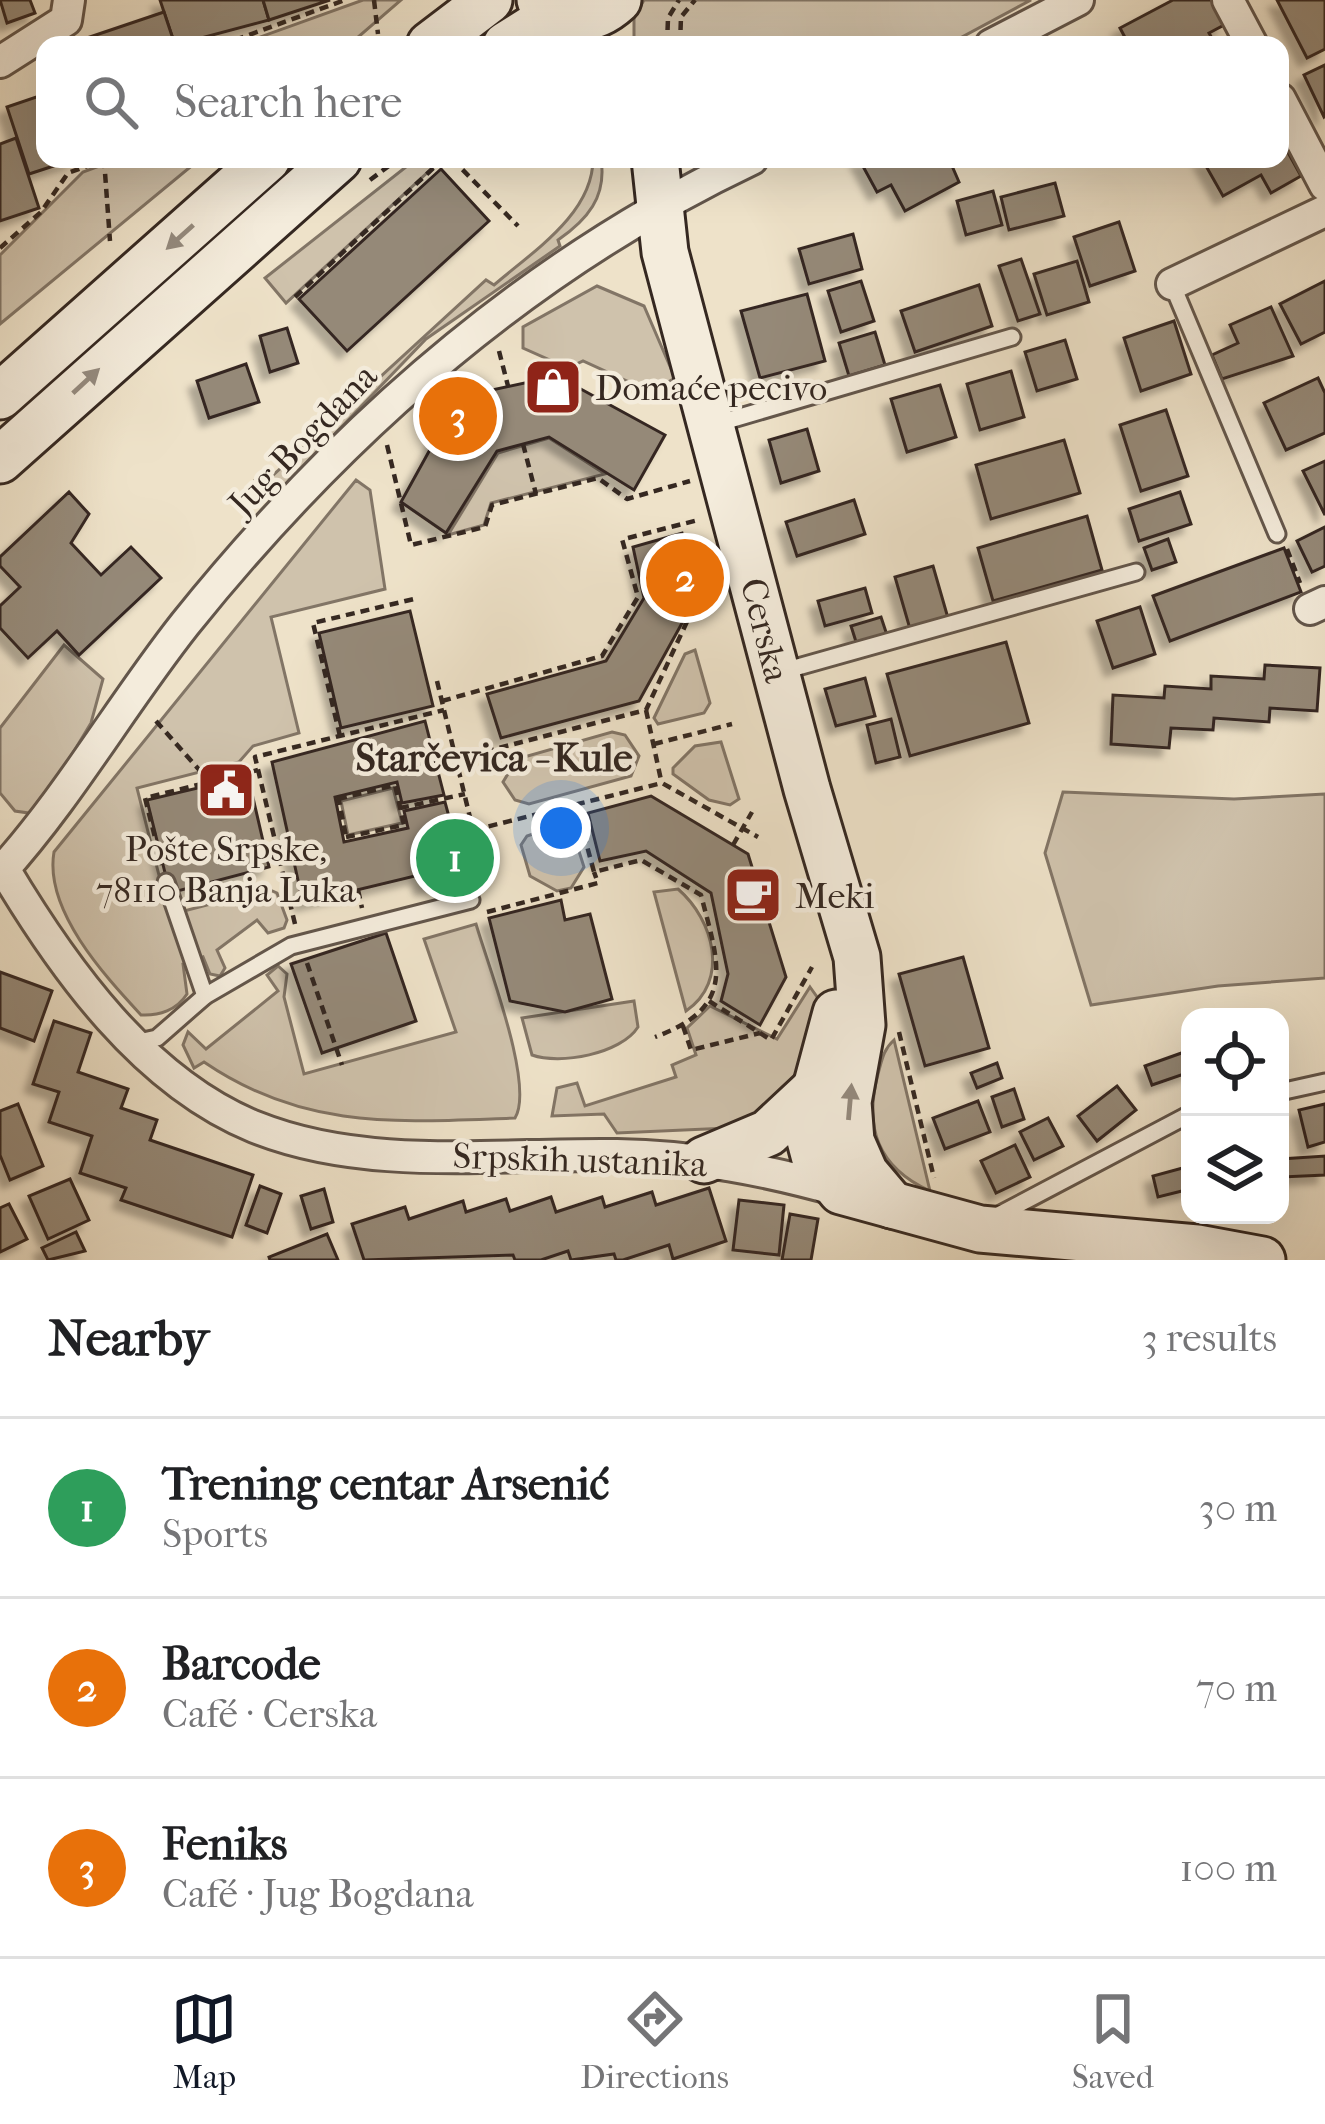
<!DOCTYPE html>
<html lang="en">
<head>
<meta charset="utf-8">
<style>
  :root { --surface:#fff; --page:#f6f6f6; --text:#202124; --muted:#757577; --line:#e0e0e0; --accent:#111827 }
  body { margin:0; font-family:"IM FELL French Canon",serif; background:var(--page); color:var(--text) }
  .controls { position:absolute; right:36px; bottom:36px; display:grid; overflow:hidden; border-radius:24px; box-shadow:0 12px 48px #0002 }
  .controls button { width:108px; height:108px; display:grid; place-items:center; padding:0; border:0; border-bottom:3px solid var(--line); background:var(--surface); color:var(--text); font:60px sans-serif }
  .you { position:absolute; left:561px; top:828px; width:42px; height:42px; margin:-30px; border:9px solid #fff; border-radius:50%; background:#1a73e8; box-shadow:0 0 0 18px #1a73e833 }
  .badge { display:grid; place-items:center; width:78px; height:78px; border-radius:50%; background:var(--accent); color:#fff; font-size:39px; font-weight:700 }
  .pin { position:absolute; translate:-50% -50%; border:6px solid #fff; box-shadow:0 3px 12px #0006 }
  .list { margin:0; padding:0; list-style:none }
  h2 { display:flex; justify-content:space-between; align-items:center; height:156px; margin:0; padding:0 48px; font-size:51px }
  h2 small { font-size:39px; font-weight:400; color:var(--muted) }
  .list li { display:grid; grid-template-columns:78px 1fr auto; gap:36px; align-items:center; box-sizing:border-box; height:180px; padding:0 48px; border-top:3px solid var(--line) }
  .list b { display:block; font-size:45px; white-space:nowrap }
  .list p { margin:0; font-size:39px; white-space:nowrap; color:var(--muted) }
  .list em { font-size:39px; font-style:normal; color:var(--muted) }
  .icon { flex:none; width:66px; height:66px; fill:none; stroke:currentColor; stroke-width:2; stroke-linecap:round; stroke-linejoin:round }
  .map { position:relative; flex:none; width:1325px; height:1260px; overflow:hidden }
  .search { position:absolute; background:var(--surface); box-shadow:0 12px 48px #0002; left:36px; right:36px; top:36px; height:132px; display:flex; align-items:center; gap:30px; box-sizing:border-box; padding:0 42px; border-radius:24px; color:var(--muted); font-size:45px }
  .sheet { height:696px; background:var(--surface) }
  nav { display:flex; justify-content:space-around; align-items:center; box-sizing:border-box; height:168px; border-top:3px solid var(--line); background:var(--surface); font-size:33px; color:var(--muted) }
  nav a { display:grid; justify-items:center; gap:6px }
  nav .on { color:var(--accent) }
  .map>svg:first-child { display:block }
</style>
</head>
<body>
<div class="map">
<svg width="1325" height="1260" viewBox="0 0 1325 1260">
  <defs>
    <filter id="shadow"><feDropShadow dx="-8" dy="8" stdDeviation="3" flood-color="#0004"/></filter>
  </defs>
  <rect width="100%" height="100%" fill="#eee2c9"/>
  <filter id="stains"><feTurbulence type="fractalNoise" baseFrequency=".00167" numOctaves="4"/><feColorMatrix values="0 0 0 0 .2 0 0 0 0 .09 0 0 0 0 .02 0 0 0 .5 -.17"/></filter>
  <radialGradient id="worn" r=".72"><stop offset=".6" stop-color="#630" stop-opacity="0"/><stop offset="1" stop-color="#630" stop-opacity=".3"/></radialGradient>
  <g fill="#cfc2ac" stroke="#827566" stroke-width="3">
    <polygon points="363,0 401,0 349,45 238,45"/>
    <polygon points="644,0 1031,0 947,45 634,45 634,18"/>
    <polygon points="118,159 200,159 0,324 0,255 83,172"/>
    <polygon points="416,159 442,159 286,303 265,278"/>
    <path d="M593,159h8c6,38 -14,61 -43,81l2,6 -134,93 -144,150 -27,6 -1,-14 10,-10 7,6 215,-197 8,5c38,-33 99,-71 99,-126z"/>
    <polygon points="597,286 644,306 675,378 651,392 583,361 568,368 523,348 523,327"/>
    <polygon points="549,438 605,474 491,503 484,525 448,535 498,453"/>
    <path d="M356,480l14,10 15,99 -114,28 28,116 -46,13 -14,16 -102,26 32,127 99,-26 9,4 10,27 -3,8 -16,5 -11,-13 -40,30 8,18 -5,8 -10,-2 -7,-17 -20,7 4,30c-10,16 -28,22 -46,21 -37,-40 -97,-105 -87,-163z"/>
    <polygon points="64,645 103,679 91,723 36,814 15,811 0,793 0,728"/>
    <polygon points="695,650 710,703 704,713 658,724 654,718 685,654"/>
    <polygon points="612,732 625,735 639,756 631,776 529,804 515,800 503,782 517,759"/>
    <polygon points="721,742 739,799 730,805 709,800 673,774 673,768 695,746"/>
    <polygon points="393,788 402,823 348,835 341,801"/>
    <polygon points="1063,792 1234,799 1325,794 1325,978 1218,986 1091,1005 1045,853"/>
    <polygon points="559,825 571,826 584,867 571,888 557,891 530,876 521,845 527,836"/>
    <path d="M678,889c36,31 52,92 8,122l-32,-119z"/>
    <path d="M476,924c11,39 59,161 39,194 -116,4 -210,13 -311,-56l-10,6 -11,-23 5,-13 18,17 72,-58 -11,-16 11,-9 9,8 -3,23 20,77 152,-42 -32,-93z"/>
    <polygon points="810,987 820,1001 807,1062 751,1127 617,1133 604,1114 552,1116 557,1088 577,1083 585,1106 676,1077 672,1065 696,1055 687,1028 710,1006 777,1039"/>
    <path d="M634,1001l4,26c-17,27 -78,38 -106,28l-10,-37z"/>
    <path d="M894,1040l36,151c-53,-24 -66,-64 -52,-117 4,-14 5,-24 16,-34z"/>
  </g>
  <g fill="#958978" stroke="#352821" stroke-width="3" filter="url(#shadow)">
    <polygon points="0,0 30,0 35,13 7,23"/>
    <polygon points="160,0 263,0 269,20 175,45"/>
    <polygon points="263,0 330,0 269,20"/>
    <polygon points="1173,0 1212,0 1224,25 1209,33 1216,45 1129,45 1120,28"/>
    <polygon points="1277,0 1325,0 1325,49 1307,58"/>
    <polygon points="164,12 175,45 83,45 81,40"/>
    <polygon points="1325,65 1325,116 1324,117 1304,75"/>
    <polygon points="45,94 45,159 75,159 29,174 7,107"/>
    <polygon points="16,138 39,208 0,221 0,144"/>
    <polygon points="1280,138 1301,176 1271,193 1261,175 1223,196 1202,159 1280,159"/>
    <polygon points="859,159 949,159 959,182 905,211 891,185 877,192"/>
    <polygon points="441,169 489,221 347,351 299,299"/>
    <polygon points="1055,183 1064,216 1009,230 1001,197"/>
    <polygon points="993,191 1002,225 966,235 957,201"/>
    <polygon points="1119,222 1135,271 1090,286 1074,237"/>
    <polygon points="853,234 862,269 809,284 799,249"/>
    <polygon points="1021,259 1040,314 1018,321 999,266"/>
    <polygon points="1077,261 1089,302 1047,315 1034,274"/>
    <polygon points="861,281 874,321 841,332 828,291"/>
    <polygon points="1325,281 1325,332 1301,344 1280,304"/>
    <polygon points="979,285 992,326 915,352 901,311"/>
    <polygon points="807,294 825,361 760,378 741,311"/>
    <polygon points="1271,307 1293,356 1222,379 1212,355 1238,343 1230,325"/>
    <polygon points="1174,321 1191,374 1141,391 1124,338"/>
    <polygon points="287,328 298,363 270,372 260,336"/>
    <polygon points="875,332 885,365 849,376 839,343"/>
    <polygon points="1065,340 1077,379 1037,391 1025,352"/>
    <polygon points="246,364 259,402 209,418 197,381"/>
    <polygon points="1011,371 1024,417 980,430 967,384"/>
    <polygon points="557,376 665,435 634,490 549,437 497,451 446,533 401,502 459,397"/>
    <polygon points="1318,378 1325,393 1325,433 1286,450 1264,403"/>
    <polygon points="940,385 956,437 907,452 891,399"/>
    <polygon points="1166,410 1188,476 1141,491 1120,425"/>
    <polygon points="807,429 819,471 781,483 769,440"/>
    <polygon points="1064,440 1080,493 991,519 976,465"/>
    <polygon points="1325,461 1325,515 1303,471"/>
    <polygon points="69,492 89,514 71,543 101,575 131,547 161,578 79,655 57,631 28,658 0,628 0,606 20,587 0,566 0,557"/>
    <polygon points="1180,492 1191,524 1139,541 1129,509"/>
    <polygon points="854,500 865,534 797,556 786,522"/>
    <polygon points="1087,516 1102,570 993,601 978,548"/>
    <polygon points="1325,527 1325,566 1312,572 1297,541"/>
    <polygon points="682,533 697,596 639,701 501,738 487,694 606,661 644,598 633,547"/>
    <polygon points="1168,539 1176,562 1152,570 1144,548"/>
    <polygon points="1284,548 1301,592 1170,641 1153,596"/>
    <polygon points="933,566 948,618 910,629 895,577"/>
    <polygon points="865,588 872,613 825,626 818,601"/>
    <polygon points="1140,607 1155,654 1113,668 1097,621"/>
    <polygon points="410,611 433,706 341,728 319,633"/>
    <polygon points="881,617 888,638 858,648 851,626"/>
    <polygon points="1006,642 1029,723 910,756 887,674"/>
    <polygon points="1265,665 1320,668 1317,711 1270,708 1269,722 1214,718 1213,730 1171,728 1169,748 1111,744 1113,695 1164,698 1165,686 1211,689 1211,676 1264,679"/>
    <polygon points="865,678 875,716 836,726 825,689"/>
    <polygon points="891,719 900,757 876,763 867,725"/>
    <polygon points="425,721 444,795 402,803 397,782 335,797 344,842 408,828 404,811 445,802 465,876 423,887 419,875 303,903 272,762"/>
    <polygon points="248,776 269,867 170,893 147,800"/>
    <polygon points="651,796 748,854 786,977 760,1025 721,1001 728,974 711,893 646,851 600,861 588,813"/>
    <polygon points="561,900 565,920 590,914 612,999 565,1012 510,1001 489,918"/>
    <polygon points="386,933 416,1021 322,1053 291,964"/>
    <polygon points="963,957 989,1048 925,1066 899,974"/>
    <polygon points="0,972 52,991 34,1041 0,1028"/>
    <polygon points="54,1021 91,1033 78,1072 128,1089 121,1108 157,1120 150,1140 253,1175 232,1237 121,1200 126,1188 80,1173 92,1136 49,1122 59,1092 33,1084"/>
    <polygon points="1190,1050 1190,1072 1152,1085 1145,1066"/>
    <polygon points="997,1063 1002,1078 977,1088 971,1073"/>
    <polygon points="1117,1086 1136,1110 1097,1141 1078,1116"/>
    <polygon points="1014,1089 1024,1119 1002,1127 992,1097"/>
    <polygon points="978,1101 990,1132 945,1149 933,1118"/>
    <polygon points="18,1104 43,1166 10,1180 0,1155 0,1111"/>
    <polygon points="1325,1104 1325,1142 1308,1147 1299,1110"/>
    <polygon points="1048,1118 1063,1146 1034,1160 1020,1132"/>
    <polygon points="1015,1145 1030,1177 996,1193 981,1161"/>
    <polygon points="1325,1156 1325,1175 1282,1177 1281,1159"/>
    <polygon points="1190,1166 1190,1189 1158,1197 1153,1176"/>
    <polygon points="70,1179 89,1220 48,1239 29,1196"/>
    <polygon points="260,1186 281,1194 267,1233 246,1225"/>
    <polygon points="709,1188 726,1241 673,1259 669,1245 623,1260 616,1260 614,1254 571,1260 568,1251 541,1260 515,1260 513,1255 364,1260 352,1224 405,1207 409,1219 463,1201 466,1212 506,1199 510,1211 551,1197 556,1212 602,1197 605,1207 652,1192 656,1205"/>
    <polygon points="324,1189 333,1222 311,1229 301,1196"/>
    <polygon points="739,1200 784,1205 779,1255 733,1250"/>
    <polygon points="9,1204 27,1239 0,1252 0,1208"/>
    <polygon points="790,1214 818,1219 811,1260 782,1260"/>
    <polygon points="76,1232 85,1251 48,1260 42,1248"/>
    <polygon points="327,1234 338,1260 270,1260 269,1257"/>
  </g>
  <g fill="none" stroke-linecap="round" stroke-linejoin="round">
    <defs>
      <g id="lane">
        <polyline points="1172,284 1277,534"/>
        <polyline points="716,424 1012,337"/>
        <polyline points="780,672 1136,572"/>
        <polyline points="166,882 205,996"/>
        <polyline points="134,1043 157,1038 205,996 291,946 471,900"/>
        <polyline points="1280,1092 1325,1082"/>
        <polyline points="991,1219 1190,1114"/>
      </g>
      <g id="street">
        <polyline points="1228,0 1252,45"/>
        <polyline points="991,45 1078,0"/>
        <polyline points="0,62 66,20 69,0"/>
        <polyline points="1280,99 1325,185"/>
        <polyline points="1172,284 1325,211"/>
        <polyline points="1310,609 1325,602"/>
        <path d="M4,869c59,99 140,213 251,258 112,45 244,26 362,28 78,1 149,15 224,36"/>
        <path d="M0,873c69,-76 121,-168 185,-249 156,-194 341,-358 567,-465"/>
      </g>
      <g id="secondary">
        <path d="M540,0c24,24 53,23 78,0"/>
        <polyline points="430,45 489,0"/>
        <polyline points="506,45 557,13"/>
        <polyline points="655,159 665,252 807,789 857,957 862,1025 848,1102 851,1141 865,1173 892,1205"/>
        <polyline points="0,396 267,159"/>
        <polyline points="0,460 338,159"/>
        <polyline points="836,1013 806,1125 815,1159 841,1191 980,1229 1197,1248 1262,1260"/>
        <polyline points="704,1160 768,1133 813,1091"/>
      </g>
    </defs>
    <use href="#lane" stroke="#63564b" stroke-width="21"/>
    <use href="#street" stroke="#63564b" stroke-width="36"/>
    <use href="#secondary" stroke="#352821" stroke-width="51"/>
    <g stroke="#352821" stroke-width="4.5" stroke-dasharray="9 6" stroke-linecap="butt">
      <polyline points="374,0 378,34"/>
      <polyline points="221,45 345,0"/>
      <polyline points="365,45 367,43"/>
      <polyline points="667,45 668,18 679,0"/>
      <polyline points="680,45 681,17 695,0"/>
      <polyline points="104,159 110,241"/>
      <polyline points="452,159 518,226"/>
      <polyline points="370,180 398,159"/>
      <polyline points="0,248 41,212 68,173 106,159"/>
      <polyline points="295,297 443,159"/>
      <polyline points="499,351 508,386"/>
      <polyline points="523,444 536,494"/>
      <polyline points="387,445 411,545 485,527 492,505 598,478 627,499 690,481"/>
      <polyline points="628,538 698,520"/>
      <polyline points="1287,549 1300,583"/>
      <polyline points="437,681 481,863 477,880"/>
      <polyline points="442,701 602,656 638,597 622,539"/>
      <polyline points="646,710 661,780"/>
      <polyline points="156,721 210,782"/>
      <polyline points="340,736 313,623 414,599"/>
      <polyline points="654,744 732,724"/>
      <polyline points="456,759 646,710 710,572"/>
      <polyline points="338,796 347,841"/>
      <polyline points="338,799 395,785 404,825 346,837"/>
      <path d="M576,805l18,67 47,-12 60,35c18,70 36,112 -46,142"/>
      <polyline points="400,808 465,794"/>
      <polyline points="474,830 662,783 758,837"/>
      <polyline points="733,845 752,812"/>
      <polyline points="162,865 145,798 258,770"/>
      <polyline points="358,890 362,908"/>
      <polyline points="487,912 598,883 594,872"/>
      <polyline points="295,924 255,757 444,710"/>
      <polyline points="307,963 342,1065"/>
      <polyline points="709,1001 771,1040 812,967"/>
      <polyline points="683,1026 691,1050 760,1033"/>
      <polyline points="899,1032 934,1178"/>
    </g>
    <use href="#lane" stroke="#f4ecdc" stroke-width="15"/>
    <use href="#street" stroke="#f4ecdc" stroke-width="30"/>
    <use href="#secondary" stroke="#f4ecdc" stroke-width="45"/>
  </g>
  <defs><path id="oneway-solid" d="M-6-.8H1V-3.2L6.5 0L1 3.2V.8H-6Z" transform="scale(3)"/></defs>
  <g fill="#948a7e">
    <use href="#oneway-solid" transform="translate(180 237) rotate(138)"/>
    <use href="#oneway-solid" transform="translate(86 381) rotate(-43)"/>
    <use href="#oneway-solid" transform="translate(850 1102) rotate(-85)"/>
  </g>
  <defs>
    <symbol id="shop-square" viewBox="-11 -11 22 22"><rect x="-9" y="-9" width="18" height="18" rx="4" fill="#8f2418" stroke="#f4ecdc"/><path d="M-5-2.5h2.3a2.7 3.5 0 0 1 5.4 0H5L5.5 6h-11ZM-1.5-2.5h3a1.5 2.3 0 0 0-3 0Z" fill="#fff"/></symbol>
    <symbol id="civic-square" viewBox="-11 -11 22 22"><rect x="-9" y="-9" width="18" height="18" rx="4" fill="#8f2418" stroke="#f4ecdc"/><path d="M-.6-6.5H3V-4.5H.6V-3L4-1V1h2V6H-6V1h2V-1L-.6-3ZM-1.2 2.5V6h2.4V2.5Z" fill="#fff"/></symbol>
    <symbol id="cafe-square" viewBox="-11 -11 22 22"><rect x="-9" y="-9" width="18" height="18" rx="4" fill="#8f2418" stroke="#f4ecdc"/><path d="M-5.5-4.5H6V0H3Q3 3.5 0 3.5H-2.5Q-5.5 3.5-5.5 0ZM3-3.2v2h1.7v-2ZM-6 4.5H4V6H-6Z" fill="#fff"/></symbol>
  </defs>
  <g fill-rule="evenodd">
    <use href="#shop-square" x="520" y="354" width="66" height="66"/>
    <use href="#civic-square" x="193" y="757" width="66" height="66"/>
    <use href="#cafe-square" x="720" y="862" width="66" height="66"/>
  </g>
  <g text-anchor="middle" stroke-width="9" stroke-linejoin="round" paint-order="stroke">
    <g font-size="36" fill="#352821" stroke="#f4ecdc" text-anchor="start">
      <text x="595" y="400">Domaće pecivo</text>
      <text x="226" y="861" text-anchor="middle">Pošte Srpske,<tspan x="226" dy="41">78110 Banja Luka</tspan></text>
      <text x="795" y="908">Meki</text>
    </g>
    <g font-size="36" fill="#352821" stroke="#f4ecdc">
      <text transform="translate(302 439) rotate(-46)" y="13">Jug Bogdana</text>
      <text transform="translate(766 630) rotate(76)" y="13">Cerska</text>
      <text transform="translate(580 1159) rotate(2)" y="13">Srpskih ustanika</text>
    </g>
    <g font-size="39" font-weight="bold" fill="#352821" stroke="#f4ecdc">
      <text x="494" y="771">Starčevica - Kule</text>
    </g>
  </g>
  <rect width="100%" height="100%" filter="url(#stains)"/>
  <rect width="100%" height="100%" fill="url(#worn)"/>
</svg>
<div class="controls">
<button><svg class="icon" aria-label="locate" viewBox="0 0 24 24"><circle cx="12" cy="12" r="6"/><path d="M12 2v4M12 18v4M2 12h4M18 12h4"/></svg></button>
<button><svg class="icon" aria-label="layers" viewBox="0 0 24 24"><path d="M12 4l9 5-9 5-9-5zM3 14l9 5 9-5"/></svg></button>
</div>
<div class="you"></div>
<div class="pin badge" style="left:455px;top:858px;background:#2e9e5b">1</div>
<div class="pin badge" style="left:685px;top:578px;background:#e8710a">2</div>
<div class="pin badge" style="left:458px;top:416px;background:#e8710a">3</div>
<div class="search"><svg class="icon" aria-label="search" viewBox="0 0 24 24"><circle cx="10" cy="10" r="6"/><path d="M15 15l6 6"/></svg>Search here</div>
</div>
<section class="sheet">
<h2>Nearby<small>3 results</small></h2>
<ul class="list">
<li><span class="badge" style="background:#2e9e5b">1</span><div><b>Trening centar Arsenić</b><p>Sports</p></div><em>30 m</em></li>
<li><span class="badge" style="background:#e8710a">2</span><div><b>Barcode</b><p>Café · Cerska</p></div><em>70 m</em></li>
<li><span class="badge" style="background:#e8710a">3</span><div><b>Feniks</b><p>Café · Jug Bogdana</p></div><em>100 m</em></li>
</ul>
</section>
<nav>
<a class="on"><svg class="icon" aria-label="map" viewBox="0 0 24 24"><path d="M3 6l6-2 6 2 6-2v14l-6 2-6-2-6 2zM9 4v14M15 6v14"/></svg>Map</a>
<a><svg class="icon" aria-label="directions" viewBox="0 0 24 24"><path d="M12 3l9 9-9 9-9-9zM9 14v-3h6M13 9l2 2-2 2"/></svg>Directions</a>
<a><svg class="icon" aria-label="saved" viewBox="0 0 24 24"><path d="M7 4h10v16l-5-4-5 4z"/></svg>Saved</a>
</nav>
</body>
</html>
